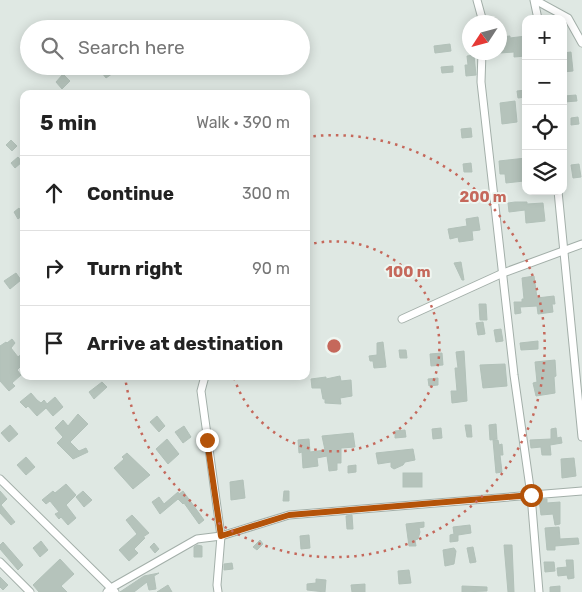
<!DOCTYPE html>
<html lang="en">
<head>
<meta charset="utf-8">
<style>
  :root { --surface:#fff; --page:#f6f6f6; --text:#222; --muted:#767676; --line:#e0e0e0 }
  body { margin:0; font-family:Rubik,sans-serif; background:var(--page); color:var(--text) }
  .controls { position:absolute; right:15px; top:15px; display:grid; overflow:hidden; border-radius:10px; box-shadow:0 2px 12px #0003 }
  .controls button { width:45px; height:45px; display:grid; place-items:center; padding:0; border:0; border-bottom:1px solid var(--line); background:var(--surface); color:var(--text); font:25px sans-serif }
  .compass { position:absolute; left:462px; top:15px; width:45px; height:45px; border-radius:50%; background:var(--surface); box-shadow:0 2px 12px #0003; rotate:234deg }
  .stop { position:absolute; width:15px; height:15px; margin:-11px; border:4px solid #b45309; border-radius:50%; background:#fff }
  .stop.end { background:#b45309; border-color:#fff; box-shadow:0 1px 5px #0008 }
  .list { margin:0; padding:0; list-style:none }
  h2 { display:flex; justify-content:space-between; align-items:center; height:65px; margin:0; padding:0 20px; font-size:21px }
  h2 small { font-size:16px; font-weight:400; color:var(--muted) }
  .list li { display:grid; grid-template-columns:32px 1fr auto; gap:15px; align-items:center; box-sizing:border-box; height:75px; padding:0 20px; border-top:1px solid var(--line) }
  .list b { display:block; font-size:19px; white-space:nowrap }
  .list em { font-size:16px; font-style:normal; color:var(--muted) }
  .icon { flex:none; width:28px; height:28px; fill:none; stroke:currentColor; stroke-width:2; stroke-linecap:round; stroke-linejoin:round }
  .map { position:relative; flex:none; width:582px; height:592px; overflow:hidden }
  .search { position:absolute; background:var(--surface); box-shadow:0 2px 12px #0003; left:20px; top:20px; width:290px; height:55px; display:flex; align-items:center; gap:12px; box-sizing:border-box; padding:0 18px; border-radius:28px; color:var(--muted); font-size:19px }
  .panel { position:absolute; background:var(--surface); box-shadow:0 2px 12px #0003; left:20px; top:90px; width:290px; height:290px; border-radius:10px }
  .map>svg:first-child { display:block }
</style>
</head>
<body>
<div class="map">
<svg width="582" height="592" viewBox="0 0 582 592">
  <rect width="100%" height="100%" fill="#dfe8e3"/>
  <g fill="#b5c3bb" stroke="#b2c1b9">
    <polygon points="510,36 510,38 526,36 526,56 514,57 514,52 500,53 500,37"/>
    <polygon points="450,44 451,51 435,53 434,46"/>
    <polygon points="571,52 573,71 563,72 563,53"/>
    <polygon points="474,55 476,75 466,76 465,65 468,65 467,56"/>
    <polygon points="101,66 113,66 116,71 106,78 102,73 105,71"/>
    <polygon points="453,66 453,72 442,73 441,67"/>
    <polygon points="63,74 70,81 62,89 56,82"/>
    <polygon points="526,90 526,97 518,98 517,91"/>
    <polygon points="576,95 577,101 564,102 564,96"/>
    <polygon points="515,101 517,122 502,124 500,103"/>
    <polygon points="578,117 579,124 571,125 571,118"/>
    <polygon points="471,128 472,137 462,138 461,129"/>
    <polygon points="11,140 17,146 12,151 6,145"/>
    <polygon points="18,157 22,162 15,168 11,163"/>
    <polygon points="526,158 526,167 522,167 524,181 506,183 505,174 500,174 499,161"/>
    <polygon points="471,163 472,172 464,172 463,164"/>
    <polygon points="579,164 581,177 573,178 571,165"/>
    <polygon points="515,202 527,202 527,204 543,203 545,221 526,223 525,210 509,212 508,203"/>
    <polygon points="19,208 23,215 18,219 14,212"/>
    <polygon points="478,217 480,230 472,231 473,240 459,242 458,237 450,239 448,229 467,226 466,219"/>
    <polygon points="461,262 464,280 462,280 454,263"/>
    <polygon points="16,273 21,280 10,289 4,281"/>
    <polygon points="534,276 537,298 554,296 555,304 552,304 553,312 538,314 537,306 520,307 521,313 515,314 514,302 522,302 522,299 524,299 522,278"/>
    <polygon points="479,304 486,304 487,320 480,320"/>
    <polygon points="483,322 485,334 478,335 476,323"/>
    <polygon points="501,329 503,341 496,342 494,330"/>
    <polygon points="12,339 15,343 11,348 18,357 24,352 24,363 17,370 21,375 12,383 15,386 9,391 0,381 0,346 6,342 7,343"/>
    <polygon points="538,341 538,349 521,350 520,343"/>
    <polygon points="383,342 386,367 374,368 373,361 370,361 369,356 377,355 377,343"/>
    <polygon points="399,350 406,350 407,358 400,358"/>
    <polygon points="464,351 467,401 452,403 451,391 457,391 455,368 458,368 456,352"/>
    <polygon points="442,353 443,365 431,366 430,354"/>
    <polygon points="555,360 556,376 554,377 555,393 536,396 533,383 537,382 535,362"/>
    <polygon points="505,364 507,386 483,388 480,365"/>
    <polygon points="340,376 341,381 351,380 352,396 340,398 341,404 325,403 325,399 323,399 321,388 312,388 311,379 326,377 326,379"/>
    <polygon points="438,378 438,385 429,386 428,379"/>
    <polygon points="102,382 107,387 94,399 89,392"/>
    <polygon points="31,393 37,400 41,403 44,400 47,404 55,397 63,407 53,416 46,408 37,416 28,406 26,408 20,402"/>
    <polygon points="78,414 88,424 70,442 79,451 86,448 88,452 73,459 57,443 63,437 55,428 63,420 68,426"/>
    <polygon points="157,416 165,426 159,432 150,422"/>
    <polygon points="496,424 497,439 490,440 489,425"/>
    <polygon points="10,425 18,434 9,442 1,433"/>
    <polygon points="465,425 471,425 472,437 467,437"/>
    <polygon points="184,426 191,437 183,443 175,432"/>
    <polygon points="441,428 442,438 433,439 432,429"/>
    <polygon points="556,428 557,438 561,437 562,443 550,445 551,455 542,455 541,447 531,448 530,440 551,439 551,429"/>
    <polygon points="405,430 406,437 395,438 395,431"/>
    <polygon points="353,433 355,447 341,448 341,463 337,463 337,470 329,471 327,456 317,458 318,466 303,468 302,452 299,453 298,440 309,439 310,452 325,450 322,436"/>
    <polygon points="167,439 179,454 168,464 156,449"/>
    <polygon points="493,440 498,440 499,445 502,444 503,455 500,455 502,472 496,473"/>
    <polygon points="413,449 415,460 405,462 403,465 394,469 391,467 391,462 378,464 376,453"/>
    <polygon points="127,453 150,475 133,489 114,468 124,459 122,457"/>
    <polygon points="26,457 35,467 26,475 17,465"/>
    <polygon points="574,458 576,476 562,478 561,459"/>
    <polygon points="356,465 356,472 348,473 348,466"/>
    <rect x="403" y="473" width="19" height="14"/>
    <polygon points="243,480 245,498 231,500 230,482"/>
    <polygon points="66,484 76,495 66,505 76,518 68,525 61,517 59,519 55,514 59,512 50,501 46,504 42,500 53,491 55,493"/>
    <polygon points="0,491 7,499 1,505 15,522 11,525 0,513"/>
    <polygon points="83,491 92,500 84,507 76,497"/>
    <polygon points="183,491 204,520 199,524 184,503 183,504 178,499 160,514 152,502 159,497 164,504 178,492 179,494"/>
    <polygon points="284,491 289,491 289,501 283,501"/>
    <polygon points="547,499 547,503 560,502 560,524 555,525 553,514 541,515 539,500"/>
    <polygon points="132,515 149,533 143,537 145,538 134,549 138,553 129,561 119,550 137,534 126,520"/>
    <polygon points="352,515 353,529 347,529 346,516"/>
    <polygon points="424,522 424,527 419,528 420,532 418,539 415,540 416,546 409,546 406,524"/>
    <polygon points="470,525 471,533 458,535 458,541 450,542 450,535 454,534 453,527"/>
    <polygon points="559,527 560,539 578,538 579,544 555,546 555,550 547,550 545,528"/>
    <polygon points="309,535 310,548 301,549 300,536"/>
    <polygon points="260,540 263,544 257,550 253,547"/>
    <polygon points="41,541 48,550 40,557 33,548"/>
    <polygon points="3,542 23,565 18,570 0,549 0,545"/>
    <polygon points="154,543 159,549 155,553 150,547"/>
    <polygon points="197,545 202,546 202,557 194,557 194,547"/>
    <polygon points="504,545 512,545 514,592 508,592"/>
    <polygon points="473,547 476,562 470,563 467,548"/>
    <polygon points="454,548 456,551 454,564 445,566 443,550"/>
    <polygon points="60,559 74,574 61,586 67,592 39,592 33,585"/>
    <polygon points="566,560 573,560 574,578 568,579 567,575 558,576 557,568 567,567"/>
    <polygon points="544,562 554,562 555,571 545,572"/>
    <polygon points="232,563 233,569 224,570 224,564"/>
    <polygon points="409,570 411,583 399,584 398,571"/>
    <polygon points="159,573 154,576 156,589 149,590 147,582 134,592 120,592 144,576"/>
    <polygon points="0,577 8,585 3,590 0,587"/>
    <polygon points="316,579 326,580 325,592 307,590 307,584 316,583"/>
    <polygon points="365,584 365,592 352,592 351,585"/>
    <polygon points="168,585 172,592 157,592"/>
    <polygon points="462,586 487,587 487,591 462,592"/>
    <polygon points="560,586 560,592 550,592 550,587"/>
  </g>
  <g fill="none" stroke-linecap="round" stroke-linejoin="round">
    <defs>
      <g id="street">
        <polyline points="477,0 483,22"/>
        <polyline points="534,0 538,19"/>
        <polyline points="535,0 568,18 582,43"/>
        <polyline points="482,52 481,82 514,375 531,495 539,592"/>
        <polyline points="558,191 582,437"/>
        <polyline points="402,319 503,273 582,244"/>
        <polyline points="205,376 201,391 221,536 217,585 218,592"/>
        <polyline points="0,479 115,592"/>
        <polyline points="0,562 30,592"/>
        <polyline points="107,592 111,588 197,539 221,536 289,515 582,491"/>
      </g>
    </defs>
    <use href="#street" stroke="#a3afa9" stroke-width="9"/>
    <use href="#street" stroke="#fff" stroke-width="7"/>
  </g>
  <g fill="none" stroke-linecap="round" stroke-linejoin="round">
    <polyline stroke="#b45309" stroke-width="6" points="207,440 221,536 289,515 531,495"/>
  </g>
  <g fill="none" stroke="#c5685b" stroke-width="2.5" stroke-dasharray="2.5 5">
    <path d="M307 245A105 105 0 1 1 234 377"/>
    <path d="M306 137A211 211 0 1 1 125 377"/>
  </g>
  <circle cx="334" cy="346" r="8" fill="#c5685b" stroke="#eff6f1" stroke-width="2.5"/>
  <g font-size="15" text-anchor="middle" font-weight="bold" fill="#c5685b" stroke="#eff6f1" stroke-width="4" stroke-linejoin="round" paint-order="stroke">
    <text x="483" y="202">200 m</text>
    <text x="408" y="277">100 m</text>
  </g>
</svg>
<div class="controls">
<button>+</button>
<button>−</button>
<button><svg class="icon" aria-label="locate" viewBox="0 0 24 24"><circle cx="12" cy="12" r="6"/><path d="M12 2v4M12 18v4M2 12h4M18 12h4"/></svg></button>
<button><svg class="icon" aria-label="layers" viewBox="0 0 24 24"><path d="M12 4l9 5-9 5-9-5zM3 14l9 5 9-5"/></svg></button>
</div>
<svg class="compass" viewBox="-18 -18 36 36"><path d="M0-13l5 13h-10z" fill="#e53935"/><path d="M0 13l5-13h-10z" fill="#767676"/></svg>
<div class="stop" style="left:531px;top:495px"></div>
<div class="stop end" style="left:207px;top:440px"></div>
<div class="search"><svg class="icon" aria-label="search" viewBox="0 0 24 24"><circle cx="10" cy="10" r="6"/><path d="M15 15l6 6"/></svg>Search here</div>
<section class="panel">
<h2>5 min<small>Walk · 390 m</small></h2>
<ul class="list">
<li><svg class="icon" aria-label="ahead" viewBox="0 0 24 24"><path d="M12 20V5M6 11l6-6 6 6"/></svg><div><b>Continue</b></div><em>300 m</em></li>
<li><svg class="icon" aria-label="right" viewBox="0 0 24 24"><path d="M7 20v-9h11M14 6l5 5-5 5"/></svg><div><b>Turn right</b></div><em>90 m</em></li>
<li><svg class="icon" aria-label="arrive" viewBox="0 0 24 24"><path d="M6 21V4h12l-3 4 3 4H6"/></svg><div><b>Arrive at destination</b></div></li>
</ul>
</section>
</div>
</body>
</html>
